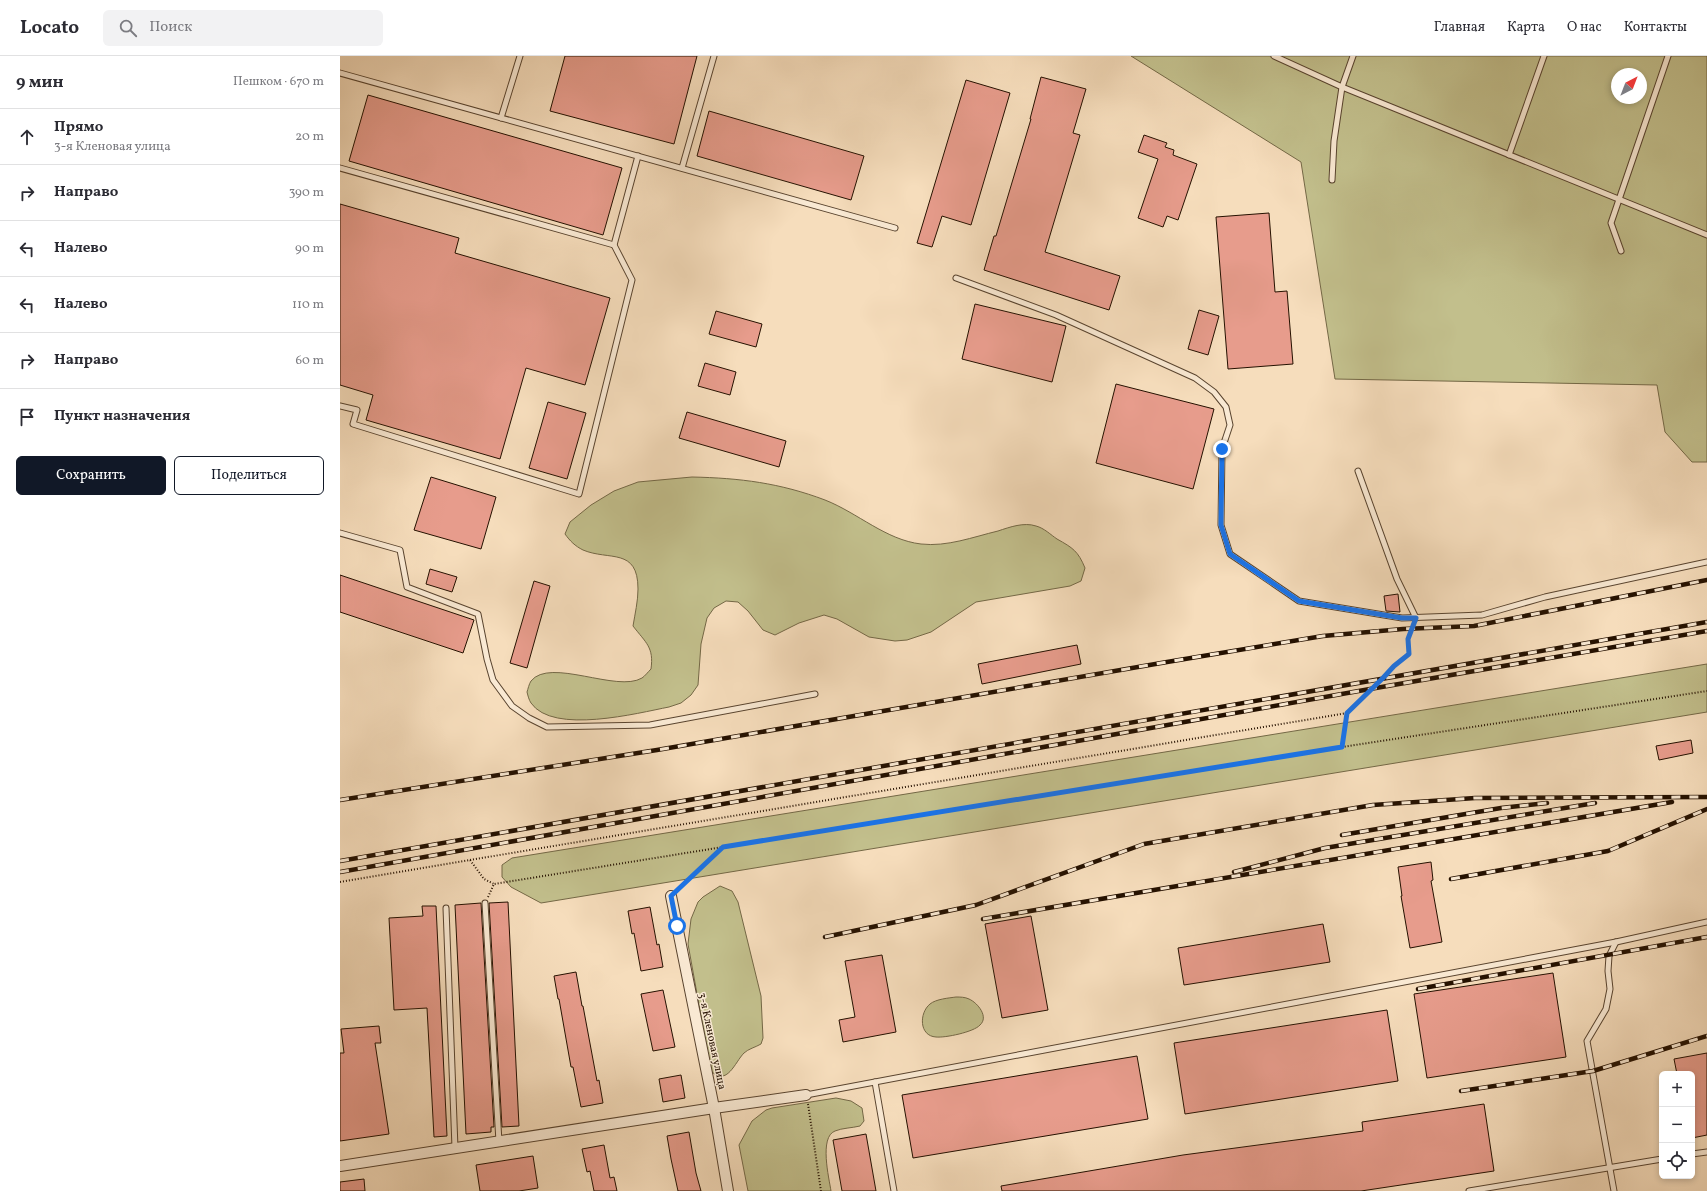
<!DOCTYPE html>
<html lang="ru">
<head>
<meta charset="utf-8">
<style>
  :root { --surface:#fff; --page:#f2f2f3; --text:#2b2b33; --muted:#7c7c81; --line:#e1e1e2; --accent:#111827 }
  body { margin:0; font-family:Vollkorn,serif; background:var(--page); color:var(--text) }
  .controls { position:absolute; right:12px; bottom:12px; display:grid; overflow:hidden; border-radius:6px; box-shadow:0 2px 6px #0003 }
  .controls button { width:36px; height:36px; display:grid; place-items:center; padding:0; border:0; border-bottom:1px solid var(--line); background:var(--surface); color:var(--text); font:20px sans-serif }
  .compass { position:absolute; left:1271px; top:12px; width:36px; height:36px; border-radius:50%; background:var(--surface); box-shadow:0 2px 6px #0003; rotate:42deg }
  .stop { position:absolute; width:12px; height:12px; margin:-9px; border:3px solid #1a73e8; border-radius:50%; background:#fff }
  .stop.end { background:#1a73e8; border-color:#fff; box-shadow:0 1px 4px #0008 }
  .list { margin:0; padding:0; list-style:none }
  h2 { display:flex; justify-content:space-between; align-items:center; height:52px; margin:0; padding:0 16px; font-size:17px }
  h2 small { font-size:13px; font-weight:400; color:var(--muted) }
  .list li { display:grid; grid-template-columns:26px 1fr auto; gap:12px; align-items:center; box-sizing:border-box; height:56px; padding:0 16px; border-top:1px solid var(--line) }
  .list b { display:block; font-size:15px; white-space:nowrap }
  .list p { margin:0; font-size:13px; white-space:nowrap; color:var(--muted) }
  .list em { font-size:13px; font-style:normal; color:var(--muted) }
  .actions { display:flex; gap:8px; padding:12px 16px }
  .actions a { flex:1; padding:9px 0; border:1px solid var(--accent); border-radius:6px; text-align:center; font-size:14px; color:var(--accent) }
  .actions .main { background:var(--accent); color:#fff }
  .icon { flex:none; width:22px; height:22px; fill:none; stroke:currentColor; stroke-width:2; stroke-linecap:round; stroke-linejoin:round }
  .map { position:relative; flex:none; width:1367px; height:1135px; overflow:hidden }
  header { display:flex; align-items:center; gap:24px; box-sizing:border-box; height:56px; padding:0 20px; background:var(--surface); border-bottom:1px solid var(--line) }
  header strong { font-size:19px }
  nav { display:flex; gap:22px; margin-inline-start:auto; font-size:14px }
  .search { width:280px; height:36px; background:var(--page); display:flex; align-items:center; gap:10px; box-sizing:border-box; padding:0 14px; border-radius:6px; color:var(--muted); font-size:15px }
  main { display:flex }
  aside { flex:1; background:var(--surface) }
  .map>svg:first-child { display:block }
</style>
</head>
<body>
<header>
<strong>Locato</strong>
<div class="search"><svg class="icon" aria-label="search" viewBox="0 0 24 24"><circle cx="10" cy="10" r="6"/><path d="M15 15l6 6"/></svg>Поиск</div>
<nav><a>Главная</a><a>Карта</a><a>О нас</a><a>Контакты</a></nav>
</header>
<main>
<aside>
<h2>9 мин<small>Пешком · 670 m</small></h2>
<ul class="list">
<li><svg class="icon" aria-label="ahead" viewBox="0 0 24 24"><path d="M12 20V5M6 11l6-6 6 6"/></svg><div><b>Прямо</b><p>3-я Кленовая улица</p></div><em>20 m</em></li>
<li><svg class="icon" aria-label="right" viewBox="0 0 24 24"><path d="M7 20v-9h11M14 6l5 5-5 5"/></svg><div><b>Направо</b></div><em>390 m</em></li>
<li><svg class="icon" aria-label="left" viewBox="0 0 24 24"><path d="M17 20v-9H6M10 6l-5 5 5 5"/></svg><div><b>Налево</b></div><em>90 m</em></li>
<li><svg class="icon" aria-label="left" viewBox="0 0 24 24"><path d="M17 20v-9H6M10 6l-5 5 5 5"/></svg><div><b>Налево</b></div><em>110 m</em></li>
<li><svg class="icon" aria-label="right" viewBox="0 0 24 24"><path d="M7 20v-9h11M14 6l5 5-5 5"/></svg><div><b>Направо</b></div><em>60 m</em></li>
<li><svg class="icon" aria-label="arrive" viewBox="0 0 24 24"><path d="M6 21V4h12l-3 4 3 4H6"/></svg><div><b>Пункт назначения</b></div></li>
</ul>
<div class="actions"><a class="main">Сохранить</a><a>Поделиться</a></div>
</aside>
<div class="map">
<svg width="1367" height="1135" viewBox="0 0 1367 1135">
  <rect width="100%" height="100%" fill="#f6ddbc"/>
  <filter id="stains"><feTurbulence type="fractalNoise" baseFrequency=".005" numOctaves="4"/><feColorMatrix values="0 0 0 0 .2 0 0 0 0 .09 0 0 0 0 .02 0 0 0 .5 -.17"/></filter>
  <radialGradient id="worn" r=".72"><stop offset=".6" stop-color="#630" stop-opacity="0"/><stop offset="1" stop-color="#630" stop-opacity=".3"/></radialGradient>
  <g fill="#c2bf8c" stroke="#746846" fill-rule="evenodd">
    <path d="M791,0h576v406h-15l-27,-30 -8,-47 -322,-6 -34,-217zM1277,18h24v24h-24z"/>
    <path d="M352,421c48,1 88,6 133,23 33,13 61,40 96,44 26,3 52,-7 77,-13 12,-4 26,-9 38,-5 8,2 15,9 21,13 16,9 21,12 28,29l-4,13 -11,5 -94,16 -45,30 -24,8 -12,1 -26,-4 -32,-18 -13,-4 -25,8 -24,12 -12,-5 -15,-19 -10,-9 -12,-1 -12,7 -7,10 -6,26 -3,41 -7,10 -10,8 -12,4c-31,6 -116,28 -138,-4 -2,-3 -3,-7 -4,-11 1,-3 2,-8 4,-11 19,-24 86,12 111,-3 3,-2 6,-6 9,-9 3,-22 -5,-26 -18,-43 2,-12 5,-25 5,-37 0,-42 -29,-28 -55,-39 -8,-4 -13,-9 -18,-16l5,-12 21,-17 23,-14 24,-9z"/>
    <polygon points="1367,608 1367,656 201,847 171,831 162,821 162,809 172,802"/>
    <path d="M380,830l12,5 6,11 23,94 2,42 -2,6c-5,3 -13,5 -17,9 -9,9 -17,34 -33,18l-23,-127 3,-25 7,-17 5,-5z"/>
    <path d="M616,941c4,0 9,0 13,2 9,4 20,18 11,26 -6,7 -35,13 -44,12 -17,-1 -17,-24 -6,-33 6,-5 19,-6 26,-7z"/>
    <path d="M496,1042l15,3 11,7 2,13 -4,5c-8,2 -18,2 -25,5 -16,6 -6,47 -4,60h-83l-9,-46 13,-24 14,-11 6,-2z"/>
  </g>
  <g fill="#e79c8c" stroke="#251100">
    <polygon points="225,0 357,0 334,88 210,55"/>
    <polygon points="701,21 746,33 733,77 740,79 705,196 780,220 769,254 644,214 654,180 656,180 691,63 690,63"/>
    <polygon points="626,24 670,37 631,169 602,160 592,191 577,187"/>
    <polygon points="28,39 282,112 263,179 9,105"/>
    <polygon points="369,55 524,100 511,144 357,100"/>
    <polygon points="804,79 827,87 825,91 834,94 833,99 857,108 838,164 827,160 823,171 798,162 818,103 798,96"/>
    <polygon points="0,148 119,182 115,197 270,242 245,329 186,312 160,403 26,364 33,339 0,329"/>
    <polygon points="929,157 935,236 947,235 953,308 888,313 876,161"/>
    <polygon points="635,248 726,270 712,326 622,303"/>
    <polygon points="859,254 879,260 868,299 848,293"/>
    <polygon points="376,255 422,268 416,291 369,278"/>
    <polygon points="365,307 396,316 390,339 358,330"/>
    <polygon points="776,328 874,353 853,433 756,407"/>
    <polygon points="208,346 246,357 227,423 189,412"/>
    <polygon points="347,356 446,385 439,411 339,382"/>
    <polygon points="91,421 156,441 141,493 74,474"/>
    <polygon points="90,513 117,521 112,536 86,528"/>
    <polygon points="0,519 134,564 123,597 0,556"/>
    <polygon points="194,525 210,530 187,612 170,607"/>
    <polygon points="1058,538 1060,556 1046,555 1044,540"/>
    <polygon points="737,589 741,608 642,628 638,608"/>
    <polygon points="1351,684 1353,697 1319,704 1316,690"/>
    <polygon points="1091,806 1093,824 1091,825 1102,886 1070,892 1061,840 1062,840 1058,811"/>
    <polygon points="168,846 179,1070 162,1071 149,847"/>
    <polygon points="141,847 154,1071 151,1071 151,1076 126,1078 115,849"/>
    <polygon points="82,850 96,850 107,1080 94,1081 87,952 54,954 49,862 83,860"/>
    <polygon points="310,851 317,889 319,888 323,911 301,915 294,877 292,878 288,855"/>
    <polygon points="691,860 708,954 662,962 645,868"/>
    <polygon points="983,868 990,906 844,929 838,892"/>
    <polygon points="542,899 556,976 503,986 499,964 515,961 505,905"/>
    <polygon points="236,916 242,950 243,950 257,1025 259,1024 263,1047 241,1051 233,1011 231,1011 219,943 218,943 214,920"/>
    <polygon points="1213,917 1226,1001 1087,1022 1074,938"/>
    <polygon points="323,934 335,991 313,995 301,938"/>
    <polygon points="1047,954 1058,1025 845,1058 834,987"/>
    <polygon points="39,970 41,987 35,987 49,1078 0,1085 0,997 4,997 1,973"/>
    <polygon points="1367,997 1367,1079 1352,1082 1352,1018 1337,1018 1334,1003"/>
    <polygon points="797,1000 808,1063 573,1102 562,1039"/>
    <polygon points="341,1019 345,1042 323,1046 319,1023"/>
    <polygon points="1144,1048 1154,1115 1021,1135 662,1135 661,1130 843,1099 1023,1075 1022,1066"/>
    <polygon points="349,1076 356,1117 361,1135 338,1135 331,1103 327,1080"/>
    <polygon points="526,1078 536,1135 502,1135 493,1084"/>
    <polygon points="264,1089 270,1122 274,1121 277,1135 254,1135 250,1115 247,1116 242,1093"/>
    <polygon points="193,1100 198,1132 179,1135 140,1135 136,1109"/>
    <polygon points="24,1123 25,1135 0,1135 0,1126"/>
  </g>
  <g fill="none" stroke-linecap="round" stroke-linejoin="round">
    <defs>
      <g id="lane">
        <polyline points="934,0 1002,31 1367,179"/>
        <polyline points="0,17 555,172"/>
        <polyline points="161,62 180,0"/>
        <polyline points="1169,99 1204,0"/>
        <polyline points="0,112 274,189 292,224 239,438 13,368 17,354 0,350"/>
        <polyline points="342,112 374,0"/>
        <polyline points="992,124 994,85 1002,31 1013,0"/>
        <polyline points="274,189 298,100"/>
        <polyline points="1281,195 1271,167 1328,0"/>
        <polyline points="616,222 716,259 855,322 874,336 886,351 890,369 882,393 881,469 890,498 959,545 1062,562 1142,559 1205,541 1367,506"/>
        <polyline points="1018,415 1057,523 1076,562"/>
        <polyline points="0,477 60,494 67,531 138,558 147,603 153,624 172,650 189,662 207,671 310,669 475,638"/>
        <polyline points="145,847 159,1086"/>
        <polyline points="106,852 115,1092"/>
        <polyline points="535,1026 554,1135"/>
        <polyline points="466,1039 1276,886 1367,866"/>
        <polyline points="1352,1098 1367,1096"/>
        <polyline points="1129,1135 1322,1103"/>
        <polyline points="1274,1135 1247,985 1266,953 1270,933 1268,915 1269,900 1276,886"/>
      </g>
      <g id="street">
        <polyline points="331,840 374,1052 388,1135"/>
        <polyline points="0,1110 374,1052 466,1039"/>
      </g>
    </defs>
    <use href="#lane" stroke="#59442f" stroke-width="7"/>
    <use href="#street" stroke="#59442f" stroke-width="12"/>
    <g stroke="#251100" stroke-width="2" stroke-dasharray="1 2" stroke-linecap="butt">
      <polyline points="1002,691 1007,657 1043,622 1054,610 1069,598 1068,583 1073,570"/>
      <polyline points="130,804 1007,657"/>
      <polyline points="0,826 130,804 144,823 154,828"/>
      <polyline points="338,833 383,791"/>
      <polyline points="148,841 154,828 1002,691 1367,635"/>
      <polyline points="468,1048 481,1135"/>
    </g>
    <use href="#lane" stroke="#f9e9d3" stroke-width="5"/>
    <use href="#street" stroke="#f9e9d3" stroke-width="10"/>
    <defs>
      <g id="rail">
        <polyline points="0,744 317,694 827,606 983,580 1063,573 1134,570 1367,524"/>
        <polyline points="1002,779 1161,752 1207,747"/>
        <polyline points="0,805 1367,566"/>
        <polyline points="0,816 1030,633 1367,575"/>
        <polyline points="894,816 985,792 1255,747"/>
        <polyline points="1111,823 1268,795 1367,753"/>
        <polyline points="643,863 1332,746"/>
        <polyline points="485,881 636,849 804,788 1033,749 1135,742 1367,741"/>
        <polyline points="1078,933 1367,881"/>
        <polyline points="1121,1035 1253,1015 1367,980"/>
      </g>
    </defs>
    <use href="#rail" stroke="#251100" stroke-width="4.5"/>
    <use href="#rail" stroke="#f9e9d3" stroke-width="3" stroke-dasharray="9" stroke-linecap="butt"/>
  </g>
  <g fill="none" stroke-linecap="round" stroke-linejoin="round">
    <polyline stroke="#1a73e8" stroke-width="5" points="337,870 331,840 383,791 1002,691 1007,657 1043,622 1054,610 1069,598 1068,583 1076,562 1062,562 959,545 890,498 881,469 882,393"/>
  </g>
  <g text-anchor="middle" stroke-width="3" stroke-linejoin="round" paint-order="stroke">
    <g font-size="11" fill="#251100" stroke="#f9e9d3">
      <text transform="translate(373 985) rotate(78)" y="4">3-я Кленовая улица</text>
    </g>
  </g>
  <rect width="100%" height="100%" filter="url(#stains)"/>
  <rect width="100%" height="100%" fill="url(#worn)"/>
</svg>
<div class="controls">
<button>+</button>
<button>−</button>
<button><svg class="icon" aria-label="locate" viewBox="0 0 24 24"><circle cx="12" cy="12" r="6"/><path d="M12 2v4M12 18v4M2 12h4M18 12h4"/></svg></button>
</div>
<svg class="compass" viewBox="-18 -18 36 36"><path d="M0-13l5 13h-10z" fill="#e53935"/><path d="M0 13l5-13h-10z" fill="#7c7c81"/></svg>
<div class="stop" style="left:337px;top:870px"></div>
<div class="stop end" style="left:882px;top:393px"></div>
</div>
</main>
</body>
</html>
